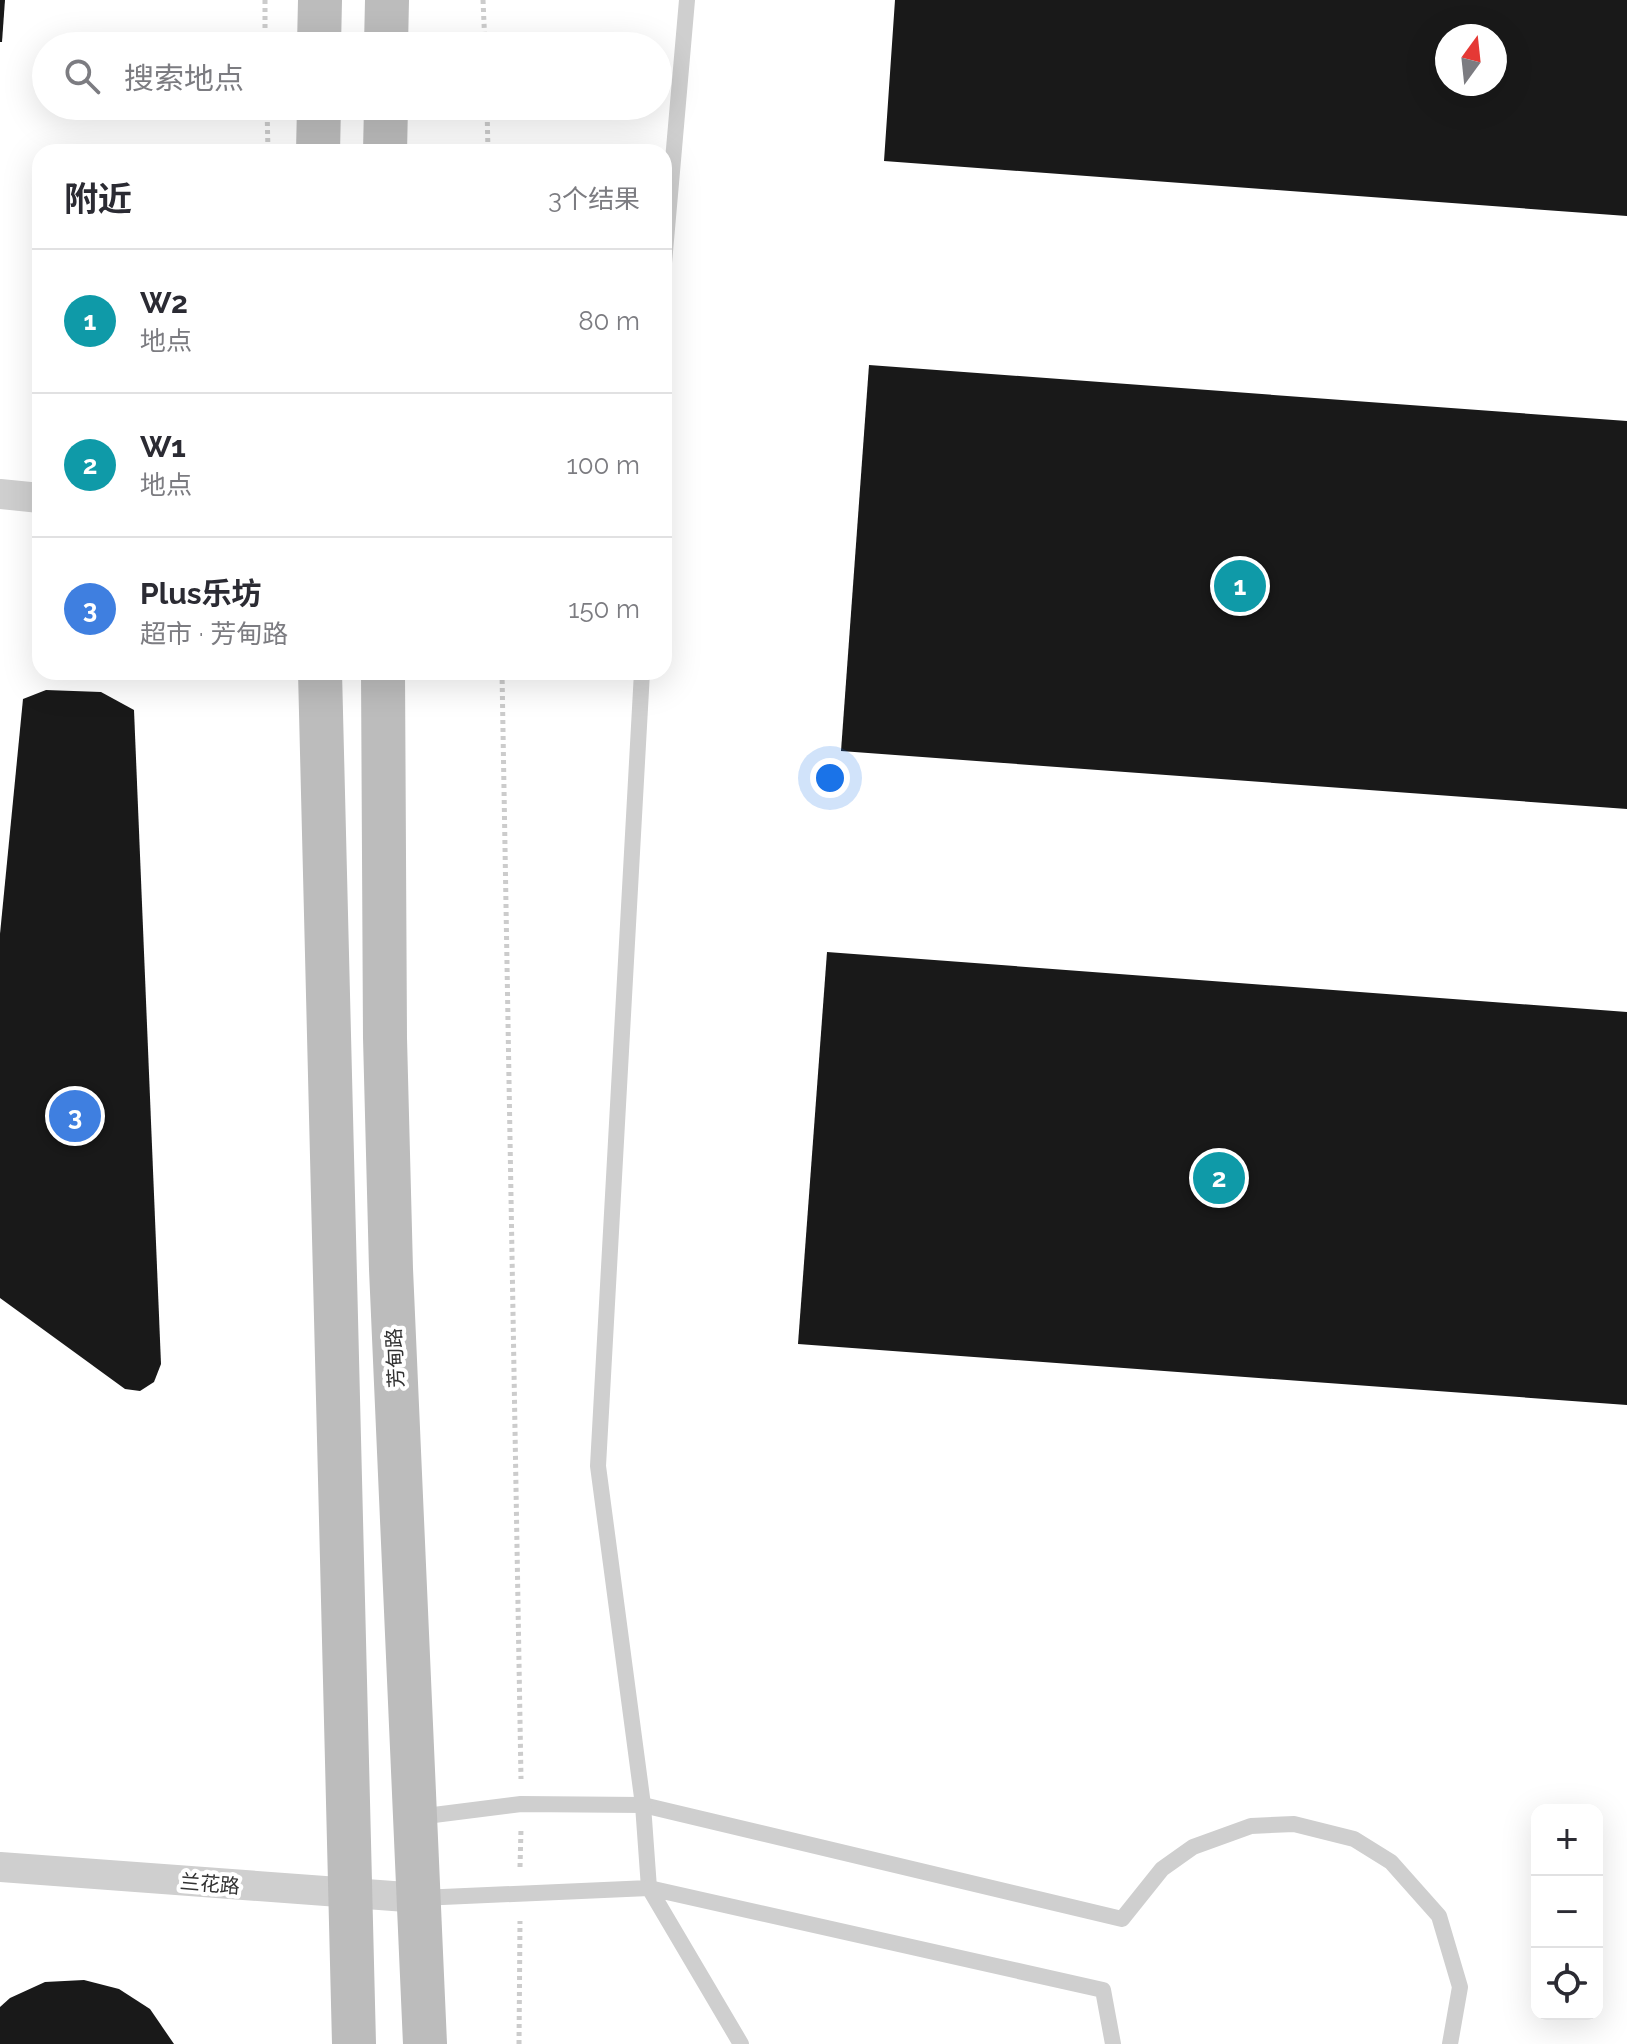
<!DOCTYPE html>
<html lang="zh">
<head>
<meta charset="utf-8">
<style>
  :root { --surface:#fff; --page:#f2f2f3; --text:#2b2b33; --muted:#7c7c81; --line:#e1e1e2; --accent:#e6368b }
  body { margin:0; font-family:Raleway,"Noto Sans SC",sans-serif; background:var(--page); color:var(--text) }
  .controls { position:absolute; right:24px; bottom:24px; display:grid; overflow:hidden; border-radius:16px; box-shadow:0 8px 32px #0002 }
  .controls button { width:72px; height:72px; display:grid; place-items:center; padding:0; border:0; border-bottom:2px solid var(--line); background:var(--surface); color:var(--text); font:40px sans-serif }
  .compass { position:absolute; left:1435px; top:24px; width:72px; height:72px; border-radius:50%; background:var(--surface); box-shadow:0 8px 32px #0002; rotate:15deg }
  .you { position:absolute; left:830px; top:778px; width:28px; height:28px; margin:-20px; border:6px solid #fff; border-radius:50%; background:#1a73e8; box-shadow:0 0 0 12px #1a73e833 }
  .badge { display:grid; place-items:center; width:52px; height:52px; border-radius:50%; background:var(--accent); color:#fff; font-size:26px; font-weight:700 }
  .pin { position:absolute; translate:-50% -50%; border:4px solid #fff; box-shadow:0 2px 8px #0006 }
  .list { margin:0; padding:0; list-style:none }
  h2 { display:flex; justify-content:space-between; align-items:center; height:104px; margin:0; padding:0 32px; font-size:34px }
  h2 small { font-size:26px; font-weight:400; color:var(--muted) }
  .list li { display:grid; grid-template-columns:52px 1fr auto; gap:24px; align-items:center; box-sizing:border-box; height:144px; padding:0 32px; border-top:2px solid var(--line) }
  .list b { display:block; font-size:30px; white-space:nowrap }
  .list p { margin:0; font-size:26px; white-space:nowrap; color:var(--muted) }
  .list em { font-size:26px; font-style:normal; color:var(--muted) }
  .icon { flex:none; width:44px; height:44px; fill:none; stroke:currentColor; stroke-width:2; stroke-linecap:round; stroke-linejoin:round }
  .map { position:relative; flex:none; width:1627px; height:2044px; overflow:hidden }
  .search { position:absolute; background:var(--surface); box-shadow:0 8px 32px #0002; left:32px; top:32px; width:640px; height:88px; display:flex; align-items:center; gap:20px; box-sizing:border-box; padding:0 28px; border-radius:44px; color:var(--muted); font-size:30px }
  .panel { position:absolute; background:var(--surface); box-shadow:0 8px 32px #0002; left:32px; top:144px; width:640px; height:536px; border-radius:24px }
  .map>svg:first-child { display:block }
</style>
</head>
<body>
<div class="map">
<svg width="1627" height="2044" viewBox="0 0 1627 2044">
  <rect width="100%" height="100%" fill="#fff"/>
  <g fill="#191919" fill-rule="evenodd">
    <polygon points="0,0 5,0 2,42 0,42"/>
    <path d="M895,0h732v216l-743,-55zM1447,36h48v48h-48z"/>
    <polygon points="869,365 1627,421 1627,809 841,751"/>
    <polygon points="46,690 101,692 134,710 161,1364 154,1382 140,1391 125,1389 0,1298 0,934 23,699"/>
    <polygon points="827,952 1627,1012 1627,1405 798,1344"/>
    <polygon points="84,1980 119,1989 150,2009 174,2044 0,2044 0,2007 10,1998 45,1982"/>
  </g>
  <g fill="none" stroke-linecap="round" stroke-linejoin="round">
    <g stroke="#ccc" stroke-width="5" stroke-dasharray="4 4" stroke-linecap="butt">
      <polyline points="265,0 265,46"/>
      <polyline points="483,0 485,46"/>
      <polyline points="267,106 268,152"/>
      <polyline points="487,106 488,152"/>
      <polyline points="502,672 521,1779"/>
      <polyline points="520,1867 521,1829"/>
      <polyline points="519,2044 520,1921"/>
    </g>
    <g stroke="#cfcfcf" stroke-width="16">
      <polyline points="664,263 687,0"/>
      <polyline points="418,1817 521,1804 643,1805 1122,1919 1162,1869 1193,1847 1251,1826 1294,1824 1354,1839 1391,1862 1439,1916 1460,1987 1450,2044"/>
      <polyline points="420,1898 649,1888 643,1805 598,1466 642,672"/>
      <polyline points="741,2044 649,1888 1103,1990 1113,2044"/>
    </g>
    <g stroke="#cfcfcf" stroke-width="30">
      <polyline points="0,494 40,498"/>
      <polyline points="0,1867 420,1898"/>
    </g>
    <g stroke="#bcbcbc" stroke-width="44">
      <polyline points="319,46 320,0"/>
      <polyline points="386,46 387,0"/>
      <polyline points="318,152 319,106"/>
      <polyline points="385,152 386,106"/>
      <polyline points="320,672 354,2044"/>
      <polyline points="383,672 385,1038 391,1269 425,2044"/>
    </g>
  </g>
  <g text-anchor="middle" stroke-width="8" stroke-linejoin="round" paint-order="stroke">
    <g font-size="20" fill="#323232" stroke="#fff">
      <text transform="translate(395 1358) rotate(-93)" y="7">芳甸路</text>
      <text transform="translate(210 1884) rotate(5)" y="7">兰花路</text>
    </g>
  </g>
</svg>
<div class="controls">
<button>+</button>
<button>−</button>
<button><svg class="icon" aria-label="locate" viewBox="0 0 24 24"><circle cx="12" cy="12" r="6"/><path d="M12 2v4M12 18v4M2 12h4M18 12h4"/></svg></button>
</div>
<svg class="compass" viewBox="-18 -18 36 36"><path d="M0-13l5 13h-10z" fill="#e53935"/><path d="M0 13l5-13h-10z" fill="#7c7c81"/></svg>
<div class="you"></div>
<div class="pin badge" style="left:1240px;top:586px;background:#0f9aa8">1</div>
<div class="pin badge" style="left:1219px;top:1178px;background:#0f9aa8">2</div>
<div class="pin badge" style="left:75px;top:1116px;background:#3f7fe0">3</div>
<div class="search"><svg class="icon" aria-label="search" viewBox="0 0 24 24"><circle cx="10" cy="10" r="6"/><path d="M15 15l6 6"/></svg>搜索地点</div>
<section class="panel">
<h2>附近<small>3个结果</small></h2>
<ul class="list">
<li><span class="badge" style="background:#0f9aa8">1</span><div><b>W2</b><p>地点</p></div><em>80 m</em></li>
<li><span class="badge" style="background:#0f9aa8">2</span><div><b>W1</b><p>地点</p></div><em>100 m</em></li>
<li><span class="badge" style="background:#3f7fe0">3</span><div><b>Plus乐坊</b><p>超市 · 芳甸路</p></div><em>150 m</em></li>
</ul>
</section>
</div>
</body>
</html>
